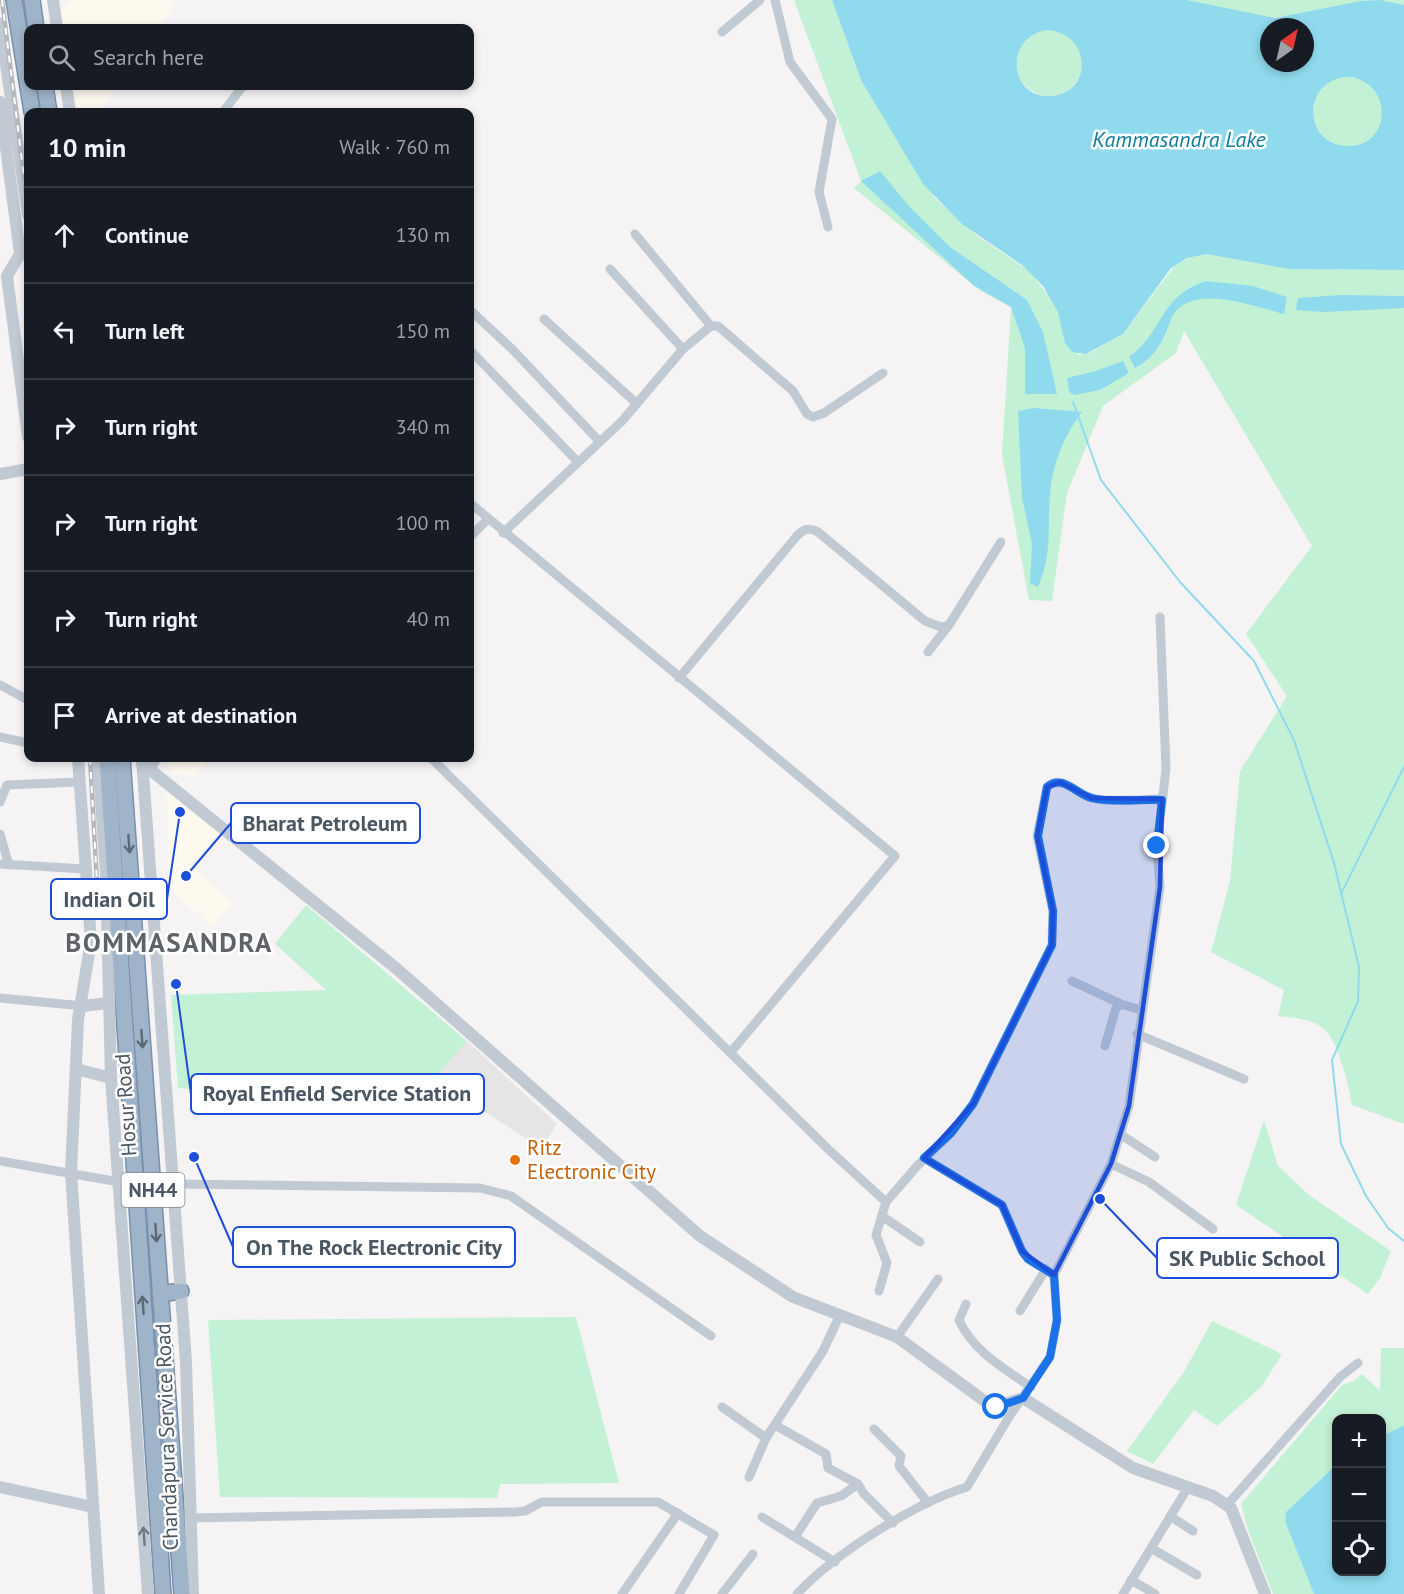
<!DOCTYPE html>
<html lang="en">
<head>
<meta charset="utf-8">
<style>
  :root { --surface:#171b24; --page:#20242c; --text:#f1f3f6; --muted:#9ea1a6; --line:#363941 }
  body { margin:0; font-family:"PT Sans",sans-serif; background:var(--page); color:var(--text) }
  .controls { position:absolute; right:18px; bottom:18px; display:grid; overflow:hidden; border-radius:12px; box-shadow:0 3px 9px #0003 }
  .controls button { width:54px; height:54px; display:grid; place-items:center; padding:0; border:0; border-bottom:2px solid var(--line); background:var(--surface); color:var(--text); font:30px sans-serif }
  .compass { position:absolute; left:1260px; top:18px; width:54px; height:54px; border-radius:50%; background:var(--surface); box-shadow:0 3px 9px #0003; rotate:34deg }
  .stop { position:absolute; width:18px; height:18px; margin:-14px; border:4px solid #1a73e8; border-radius:50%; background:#fff }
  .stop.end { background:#1a73e8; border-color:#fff; box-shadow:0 2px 6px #0008 }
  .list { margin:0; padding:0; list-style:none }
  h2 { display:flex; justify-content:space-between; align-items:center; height:78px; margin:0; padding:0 24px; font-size:26px }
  h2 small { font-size:20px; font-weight:400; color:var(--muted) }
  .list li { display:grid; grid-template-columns:39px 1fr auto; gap:18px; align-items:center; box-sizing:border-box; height:96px; padding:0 24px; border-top:2px solid var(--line) }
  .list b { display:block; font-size:22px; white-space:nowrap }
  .list em { font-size:20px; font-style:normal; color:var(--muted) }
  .icon { flex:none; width:33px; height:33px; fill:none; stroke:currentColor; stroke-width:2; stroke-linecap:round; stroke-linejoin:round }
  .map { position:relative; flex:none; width:1404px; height:1594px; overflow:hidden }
  .search { position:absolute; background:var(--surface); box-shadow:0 3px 9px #0003; left:24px; top:24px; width:450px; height:66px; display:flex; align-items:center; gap:15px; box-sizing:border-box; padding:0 21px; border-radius:12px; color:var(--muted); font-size:22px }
  .panel { position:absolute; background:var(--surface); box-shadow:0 3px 9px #0003; left:24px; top:108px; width:450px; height:654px; border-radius:12px }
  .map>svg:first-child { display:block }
</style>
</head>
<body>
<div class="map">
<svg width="1404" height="1594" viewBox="0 0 1404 1594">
  <rect width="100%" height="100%" fill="#f5f3f3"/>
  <g fill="#fdf9ef">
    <polygon points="69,0 173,0 176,2 157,28 63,28 60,10"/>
    <polygon points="74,86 117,86 98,112 78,112"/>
    <polygon points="167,758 210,758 191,779 184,773 174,776 167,767"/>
    <polygon points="167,791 218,833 191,864 232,904 211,926 169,888"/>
  </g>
  <polygon fill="#e6e4e5" points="467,1041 557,1124 541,1148 479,1108 438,1074"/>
  <g fill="#c3f1d5">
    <path d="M794,0h38l29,80 74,118 40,36 54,37 25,32 7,16 4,20 14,16 11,-2 33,-19 53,-70 17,-8 13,-2 82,15 116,1v854l-52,-19c-3,-19 -14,-64 -28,-76 -13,-11 -30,-11 -46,-13l6,-26 -73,-38 19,-71 10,-110 47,-75 -41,-62 66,-88 -128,-215 -8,22 -73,53 -36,87 -15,108 -23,-1 -27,-145 9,-148 -29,-15 -128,-104 7,-7z"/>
    <path d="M1187,0h217v5c-44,-5 -83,7 -127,12 -21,3 -68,-11 -90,-17z"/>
    <circle cx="1049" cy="63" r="33"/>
    <circle cx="1348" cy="112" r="35"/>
    <polygon points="306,905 467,1041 438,1074 479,1108 178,1088 171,995 326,990 275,944"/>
    <polygon points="1264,1120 1278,1166 1309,1195 1391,1251 1380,1278 1368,1294 1236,1205"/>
    <polygon points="576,1317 619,1483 500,1484 497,1498 220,1497 208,1320"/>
    <polygon points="1212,1321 1282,1354 1262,1386 1217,1426 1194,1410 1153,1464 1127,1451 1184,1372"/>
    <polygon points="1381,1348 1404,1348 1404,1425 1382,1436 1382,1418 1336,1418 1336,1465 1286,1512 1285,1521 1314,1594 1273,1594 1248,1530 1241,1504 1342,1385 1354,1381 1362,1374 1380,1391"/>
  </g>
  <g fill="#90daee" fill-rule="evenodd">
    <path d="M832,0h355l88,18 86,-17 19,-1 24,5v265l-116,-1 -82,-15 -19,4 -16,10 -48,66 -37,20 -14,-2 -7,-9 -7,-31 -15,-26 -21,-21 -60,-41 -39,-40 -62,-104zM1269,27h36v36h-36zM1047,30c44,2 47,63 4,66 -42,3 -48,-59 -4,-66zM1352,77c44,10 37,72 -6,69 -46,-3 -43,-71 6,-69z"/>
    <polygon points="880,171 908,205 950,247 1027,300 1043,332 1057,394 1025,394 1025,348 1011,307 973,285 861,181"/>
    <path d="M1206,281l47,5 34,11 -3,17c-30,-7 -99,-35 -114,8 -7,20 -16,36 -35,46l-6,-11c35,-25 29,-60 77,-76z"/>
    <polygon points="1341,295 1404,296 1404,308 1324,312 1296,310 1298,298"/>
    <polygon points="1123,361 1129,373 1100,390 1074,395 1069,392 1067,378 1096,371"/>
    <path d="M1033,408l49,4c-18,24 -30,52 -32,82 -3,36 3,57 -12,93l-8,-4 2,-39 -10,-46 -4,-87z"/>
    <polygon points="1404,1425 1404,1594 1314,1594 1285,1521 1286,1512 1336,1465 1336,1572 1382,1572 1382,1436"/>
  </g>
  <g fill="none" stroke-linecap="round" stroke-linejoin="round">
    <g stroke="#90daee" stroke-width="2">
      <polyline points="1073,402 1101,480 1180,582 1254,661 1294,740 1334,863 1359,967 1358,1001 1332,1060 1341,1144 1366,1196 1388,1228 1404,1241"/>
      <polyline points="1341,894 1404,767"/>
    </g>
    <defs>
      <g id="trunk">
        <polyline points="14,0 32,112"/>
        <polyline points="32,0 36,28"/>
        <polyline points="45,86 49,112"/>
        <polyline points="107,758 163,1594"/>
        <polyline points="122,758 182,1594"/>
        <polyline points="160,1294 181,1291"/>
      </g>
    </defs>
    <use href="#trunk" stroke="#7690ad" stroke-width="18"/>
    <g stroke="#c1cad2" stroke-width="9">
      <polyline points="775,0 790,62 832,119 819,192 828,227"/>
      <polyline points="722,32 760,0"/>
      <polyline points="223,112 243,86"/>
      <polyline points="635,234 711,326"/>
      <polyline points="610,269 683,349"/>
      <polyline points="470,310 513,350 599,441"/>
      <polyline points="544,319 636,403"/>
      <polyline points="470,350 577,461"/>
      <polyline points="470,503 895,856 731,1052"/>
      <polyline points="503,533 622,421 683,349 711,326 718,326 793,391 807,414 813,417 824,413 883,373"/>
      <polyline points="470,537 487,520"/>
      <polyline points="928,652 949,625 1001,542"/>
      <path d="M679,678l117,-141c7,-8 12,-10 22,-5l107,89 16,6 8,-2"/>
      <polyline points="0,685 28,700"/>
      <polyline points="0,737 28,743"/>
      <polyline points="431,758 828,1149 886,1202"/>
      <polyline points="151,770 157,758"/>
      <polyline points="0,802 7,785 79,782"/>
      <polyline points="0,834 9,865"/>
      <polyline points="0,864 85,869"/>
      <polyline points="1072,981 1121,1004"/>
      <polyline points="0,998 83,1006"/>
      <polyline points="1137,1034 1244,1079"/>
      <polyline points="1105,1046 1116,1008 1121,1004 1141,1010"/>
      <polyline points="1120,1134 1155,1157"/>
      <polyline points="924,1158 1002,1205 1022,1251 1028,1259 1054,1275"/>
      <polyline points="0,1161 119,1182"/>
      <polyline points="1111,1164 1149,1182 1213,1229"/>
      <polyline points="174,1184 480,1188 511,1196 711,1336"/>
      <polyline points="882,1216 920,1242"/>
      <path d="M879,1291l8,-28 -11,-28 10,-33 32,-37 33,-32 22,-29 79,-159 1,-34 -16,-75 10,-49c15,-14 30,8 45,11 19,5 50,1 70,1"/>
      <path d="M966,1304l-7,16c14,31 44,48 72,67"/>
      <polyline points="1020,1311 1046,1269"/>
      <polyline points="897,1337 938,1279"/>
      <polyline points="722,1407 766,1438"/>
      <polyline points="775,1425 826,1454 828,1468 858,1484 864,1494 893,1523"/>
      <polyline points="874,1429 901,1456 899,1466 928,1503"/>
      <polyline points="749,1477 766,1438 823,1351 839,1317"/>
      <polyline points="1227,1505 1340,1377 1358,1363"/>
      <polyline points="1170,1516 1193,1531"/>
      <polyline points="762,1517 835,1562"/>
      <polyline points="189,1518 515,1512 525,1511 542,1502 658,1502 714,1535 679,1594"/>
      <polyline points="795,1537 817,1503 841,1496 858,1484"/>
      <polyline points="1151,1548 1197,1575"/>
      <polyline points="1131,1580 1155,1594"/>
      <polyline points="622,1594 678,1513"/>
      <polyline points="722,1594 753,1554"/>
      <path d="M797,1594c37,-40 118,-91 170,-107l42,-70 41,-60 7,-37 -3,-45 57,-111 18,-58 31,-219 -3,-41 9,-77 -6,-152"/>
      <polyline points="1123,1594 1187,1489"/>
    </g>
    <g stroke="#c1cad2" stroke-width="12">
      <polyline points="53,0 57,28"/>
      <polyline points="0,24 28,215"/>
      <polyline points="66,86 70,112"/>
      <polyline points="0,102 20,254 7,276 28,437"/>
      <polyline points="0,474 28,469"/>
      <polyline points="78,758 91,941 78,1020 71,1172 99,1594"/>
      <polyline points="98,758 106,874 111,1078 148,1594"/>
      <polyline points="142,759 186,1362 193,1594"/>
      <polyline points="142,763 397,969 700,1236 793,1297 897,1337 990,1405 996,1407 1023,1398 1133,1468 1213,1496 1231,1508 1265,1594"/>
      <polyline points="83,1006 109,1003"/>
      <polyline points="76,1069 111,1078"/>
      <polyline points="0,1487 93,1507"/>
    </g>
    <use href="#trunk" stroke="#9fb4c9" stroke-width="15"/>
    <defs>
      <g id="rail">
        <polyline points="2,0 28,209"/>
        <polyline points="90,758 98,900"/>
      </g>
    </defs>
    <use href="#rail" stroke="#b5b8bd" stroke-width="4.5"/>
    <use href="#rail" stroke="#fff" stroke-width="2" stroke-dasharray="7" stroke-linecap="butt"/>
  </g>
  <defs><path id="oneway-shaft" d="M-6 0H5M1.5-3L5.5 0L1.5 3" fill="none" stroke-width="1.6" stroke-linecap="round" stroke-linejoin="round" transform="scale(1.5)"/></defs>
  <g stroke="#5b6976">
    <use href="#oneway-shaft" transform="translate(129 844) rotate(86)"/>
    <use href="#oneway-shaft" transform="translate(142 1039) rotate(86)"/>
    <use href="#oneway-shaft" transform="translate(156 1233) rotate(86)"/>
    <use href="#oneway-shaft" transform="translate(143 1305) rotate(-94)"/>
  </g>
  <use stroke="#6e7983" href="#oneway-shaft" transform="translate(144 1536) rotate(-94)"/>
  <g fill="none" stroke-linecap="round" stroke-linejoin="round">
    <path stroke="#1a73e8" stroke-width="8" d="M996,1407l27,-9 27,-41 7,-37 -3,-45 -26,-16 -6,-8 -20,-46 -78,-47 27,-25 22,-29 79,-159 1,-34 -15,-75 9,-49c15,-14 30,8 45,11 19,5 50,1 70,2l-5,46"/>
  </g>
  <path fill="#1d4ed8" fill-opacity="0.2" stroke="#1d4ed8" stroke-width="4.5" stroke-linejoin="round" d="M1060,782l32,16 70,1 -2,88 -31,219 -18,58 -57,111 -32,-24 -20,-46 -78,-47 49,-54 79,-159 1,-34 -16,-75 10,-49z"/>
  <circle fill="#e8710a" stroke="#fff" stroke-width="2" cx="515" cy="1160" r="6"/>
  <g text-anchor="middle" stroke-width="5" stroke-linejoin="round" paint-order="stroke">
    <rect fill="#fff" stroke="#808990" stroke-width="1.5" x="121.5" y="1173" width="63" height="34" rx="4.5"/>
    <g font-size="20" font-weight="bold" fill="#4a5661">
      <text x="153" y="1197">NH44</text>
    </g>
    <g font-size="21" fill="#4a5661" stroke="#fff">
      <text transform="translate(126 1105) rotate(-94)" y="7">Hosur Road</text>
      <text transform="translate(167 1437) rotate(-92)" y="7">Chandapura Service Road</text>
    </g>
    <g font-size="21" fill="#c56008" stroke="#fff" text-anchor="start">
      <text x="527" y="1155">Ritz<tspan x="527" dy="24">Electronic City</tspan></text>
    </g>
    <g font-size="22" font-style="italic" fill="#0c7c9b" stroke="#fff">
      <text x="1179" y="147">Kammasandra Lake</text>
    </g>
    <g font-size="27" font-weight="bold" letter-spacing="1.5" fill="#5f6368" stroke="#fff">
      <text x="169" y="952">BOMMASANDRA</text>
    </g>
  </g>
  <path fill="none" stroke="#1d4ed8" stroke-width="2" d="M186 876L231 823M180 812L167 899M176 984L191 1094M194 1157L233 1247M1100 1199L1157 1258"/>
  <g fill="#1d4ed8" stroke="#fff" stroke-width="2">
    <circle cx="186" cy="876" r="6"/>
    <circle cx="180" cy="812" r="6"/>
    <circle cx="176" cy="984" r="6"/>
    <circle cx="194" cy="1157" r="6"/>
    <circle cx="1100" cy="1199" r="6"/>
  </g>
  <g fill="#fff" stroke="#1d4ed8" stroke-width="2">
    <rect x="231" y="803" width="189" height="40" rx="6"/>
    <rect x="51" y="879" width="116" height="40" rx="6"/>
    <rect x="191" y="1074" width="293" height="40" rx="6"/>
    <rect x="233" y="1227" width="282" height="40" rx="6"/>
    <rect x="1157" y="1238" width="181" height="40" rx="6"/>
  </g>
  <g font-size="22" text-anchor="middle" font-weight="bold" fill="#4a5661">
    <text x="325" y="831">Bharat Petroleum</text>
    <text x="109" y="907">Indian Oil</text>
    <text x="337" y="1101">Royal Enfield Service Station</text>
    <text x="374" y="1255">On The Rock Electronic City</text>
    <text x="1247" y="1266">SK Public School</text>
  </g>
</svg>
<div class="controls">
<button>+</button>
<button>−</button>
<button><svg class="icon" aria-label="locate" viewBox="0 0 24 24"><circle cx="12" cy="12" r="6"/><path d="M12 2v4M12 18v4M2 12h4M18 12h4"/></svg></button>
</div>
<svg class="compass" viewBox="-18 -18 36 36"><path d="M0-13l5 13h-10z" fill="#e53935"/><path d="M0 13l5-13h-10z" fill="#9ea1a6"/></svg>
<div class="stop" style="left:996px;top:1407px"></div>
<div class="stop end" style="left:1157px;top:846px"></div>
<div class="search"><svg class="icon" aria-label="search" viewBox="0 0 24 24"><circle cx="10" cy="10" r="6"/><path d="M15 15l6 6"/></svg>Search here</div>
<section class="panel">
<h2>10 min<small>Walk · 760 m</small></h2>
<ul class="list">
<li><svg class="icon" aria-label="ahead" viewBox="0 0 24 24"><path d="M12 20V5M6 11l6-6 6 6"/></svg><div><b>Continue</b></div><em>130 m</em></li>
<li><svg class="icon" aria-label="left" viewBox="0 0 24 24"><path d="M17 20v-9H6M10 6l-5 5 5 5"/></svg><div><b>Turn left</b></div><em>150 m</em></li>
<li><svg class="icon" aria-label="right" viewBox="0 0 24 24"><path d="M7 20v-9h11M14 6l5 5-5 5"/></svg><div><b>Turn right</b></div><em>340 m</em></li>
<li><svg class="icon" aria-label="right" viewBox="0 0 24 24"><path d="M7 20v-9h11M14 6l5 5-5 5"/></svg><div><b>Turn right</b></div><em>100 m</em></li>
<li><svg class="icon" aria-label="right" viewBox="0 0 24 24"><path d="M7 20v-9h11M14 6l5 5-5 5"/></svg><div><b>Turn right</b></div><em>40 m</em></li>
<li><svg class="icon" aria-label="arrive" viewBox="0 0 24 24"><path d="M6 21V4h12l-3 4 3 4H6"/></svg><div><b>Arrive at destination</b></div></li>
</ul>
</section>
</div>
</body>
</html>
